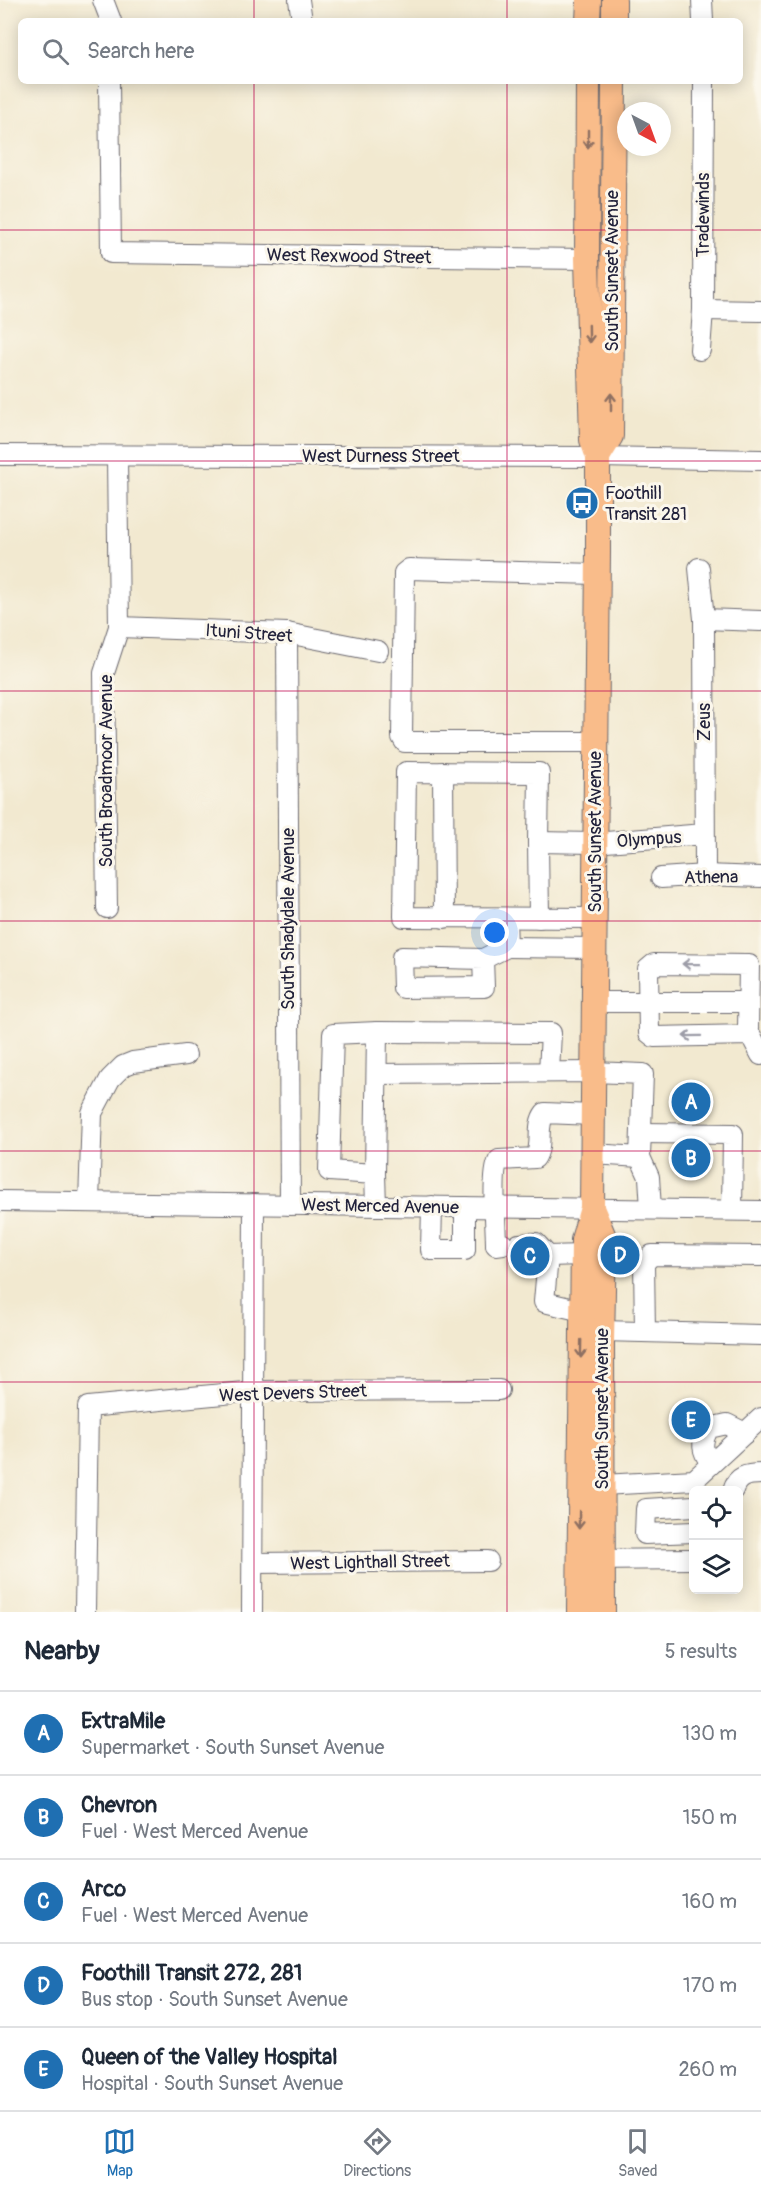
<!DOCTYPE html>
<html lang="en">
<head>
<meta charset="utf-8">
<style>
  :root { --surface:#fff; --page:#f2f2f3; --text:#1f2937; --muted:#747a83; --line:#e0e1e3; --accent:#1f6fb2 }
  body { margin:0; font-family:Pangolin,sans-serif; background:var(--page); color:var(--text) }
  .controls { position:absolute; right:18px; bottom:18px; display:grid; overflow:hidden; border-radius:9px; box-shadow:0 3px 15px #0003 }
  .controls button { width:54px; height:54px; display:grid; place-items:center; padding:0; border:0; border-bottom:2px solid var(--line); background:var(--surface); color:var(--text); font:30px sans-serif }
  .compass { position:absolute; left:617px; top:102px; width:54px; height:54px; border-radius:50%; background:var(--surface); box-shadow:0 3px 15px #0003; rotate:139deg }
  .you { position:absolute; left:495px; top:933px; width:21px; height:21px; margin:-15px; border:4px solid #fff; border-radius:50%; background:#1a73e8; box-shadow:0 0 0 9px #1a73e833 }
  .badge { display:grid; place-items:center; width:39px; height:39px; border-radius:50%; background:var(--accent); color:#fff; font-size:20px; font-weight:700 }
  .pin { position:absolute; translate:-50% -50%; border:3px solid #fff; box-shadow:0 2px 6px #0006 }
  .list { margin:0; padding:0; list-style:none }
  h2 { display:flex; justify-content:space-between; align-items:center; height:78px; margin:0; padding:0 24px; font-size:26px }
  h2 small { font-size:20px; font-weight:400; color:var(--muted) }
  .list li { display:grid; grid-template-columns:39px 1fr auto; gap:18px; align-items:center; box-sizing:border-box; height:84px; padding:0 24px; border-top:2px solid var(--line) }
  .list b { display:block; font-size:22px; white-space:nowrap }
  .list p { margin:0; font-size:20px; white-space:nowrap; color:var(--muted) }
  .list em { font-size:20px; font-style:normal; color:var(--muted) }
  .icon { flex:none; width:33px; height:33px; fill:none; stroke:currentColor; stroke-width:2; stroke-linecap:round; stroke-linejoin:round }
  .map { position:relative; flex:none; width:761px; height:1612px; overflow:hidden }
  .search { position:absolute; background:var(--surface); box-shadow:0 3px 15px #0003; left:18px; right:18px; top:18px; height:66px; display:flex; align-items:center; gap:15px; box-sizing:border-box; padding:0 21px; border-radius:9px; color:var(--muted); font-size:22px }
  .sheet { height:498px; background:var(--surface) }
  nav { display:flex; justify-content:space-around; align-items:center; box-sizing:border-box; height:84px; border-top:2px solid var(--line); background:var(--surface); font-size:16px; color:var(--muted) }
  nav a { display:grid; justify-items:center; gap:3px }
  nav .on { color:var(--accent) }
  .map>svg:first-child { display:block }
</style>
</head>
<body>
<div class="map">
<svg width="761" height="1612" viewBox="0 0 761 1612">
  <rect width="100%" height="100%" fill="#fbf7ec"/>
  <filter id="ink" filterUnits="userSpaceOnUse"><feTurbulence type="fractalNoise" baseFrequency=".0167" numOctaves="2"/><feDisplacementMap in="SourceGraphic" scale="12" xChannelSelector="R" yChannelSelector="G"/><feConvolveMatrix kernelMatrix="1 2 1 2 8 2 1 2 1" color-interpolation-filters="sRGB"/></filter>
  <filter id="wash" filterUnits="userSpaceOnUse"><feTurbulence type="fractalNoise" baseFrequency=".008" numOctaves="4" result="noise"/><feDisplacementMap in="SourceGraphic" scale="24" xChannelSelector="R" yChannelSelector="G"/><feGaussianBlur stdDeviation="1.35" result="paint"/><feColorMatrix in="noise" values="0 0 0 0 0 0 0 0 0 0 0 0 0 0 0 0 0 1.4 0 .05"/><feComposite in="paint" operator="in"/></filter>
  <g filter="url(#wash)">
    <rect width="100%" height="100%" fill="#f2e9d0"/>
  </g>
  <g filter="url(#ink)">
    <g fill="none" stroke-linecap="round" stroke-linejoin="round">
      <defs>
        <g id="minor">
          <polyline points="103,0 111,21"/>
          <polyline points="299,0 302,21"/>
          <polyline points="702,0 703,21"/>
          <polyline points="109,81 111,253 587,259"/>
          <polyline points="703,310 761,311"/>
          <polyline points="700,350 703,310 704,81"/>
          <polyline points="0,455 598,457 761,460"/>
          <polyline points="699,568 704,619 705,875"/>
          <polyline points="704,619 761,621"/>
          <polyline points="119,627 287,633 378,651"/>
          <polyline points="287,633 290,1205"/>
          <polyline points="595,742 405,742 402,737 404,573 409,569 597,574"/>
          <polyline points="443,772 444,918"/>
          <polyline points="538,842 539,773 406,772 404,917 594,918"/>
          <polyline points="661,878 705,875 761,877"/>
          <polyline points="107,908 104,673 119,627 117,456"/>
          <polyline points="539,918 538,842 594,843 704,834"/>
          <polyline points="507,947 594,948"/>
          <polyline points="483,959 484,987 403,988 402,957 483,959 507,947 506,918"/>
          <polyline points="593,1002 748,1002"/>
          <polyline points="377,1032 551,1033 549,1072"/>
          <polyline points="750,1035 654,1037 649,1033 648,969 654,964 749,965 748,1030 761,1055"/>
          <polyline points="377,1074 593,1072 643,1074 640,1157 593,1154"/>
          <polyline points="641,1133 733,1134 732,1210"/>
          <polyline points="640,1157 649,1177 651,1209"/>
          <polyline points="375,1174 377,1032 333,1034 329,1171 375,1174 376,1206"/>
          <polyline points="0,1201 761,1211"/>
          <polyline points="89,1202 92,1113 110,1079 123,1066 133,1062 186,1055"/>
          <polyline points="432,1206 431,1250 465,1250 465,1207"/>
          <path d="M503,1244l-7,1c0,-17 -5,-75 3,-85l36,-2c9,-13 0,-32 10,-45l48,2"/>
          <polyline points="519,1244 536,1243 548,1256 544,1302 582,1311"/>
          <polyline points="548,1256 582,1255"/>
          <polyline points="602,1331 761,1335"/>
          <polyline points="645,1332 644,1263 652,1255 761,1256"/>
          <path d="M711,1464c-9,-13 -11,-21 -2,-36l18,-4 18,9"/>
          <polyline points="602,1485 694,1480 761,1418"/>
          <path d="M733,1490c4,-14 14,-16 28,-16"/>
          <polyline points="694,1506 646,1509 645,1534 694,1532"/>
          <polyline points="588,1560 694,1559"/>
          <polyline points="253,1563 488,1561"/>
          <polyline points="85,1612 88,1407 254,1391 499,1390"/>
          <polyline points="252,1612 254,1204"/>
        </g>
        <g id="major">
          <polyline points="588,21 589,0"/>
          <polyline points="614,21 614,0"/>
          <polyline points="598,457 611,436 614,81"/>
          <polyline points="592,1208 604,1237 602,1343 603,1612"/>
          <polyline points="579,1612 583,1240 592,1208 598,552 598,457 592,440 587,259 588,81"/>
        </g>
      </defs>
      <use href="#minor" stroke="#6b686f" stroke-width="22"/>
      <use href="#major" stroke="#6b686f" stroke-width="26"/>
      <use href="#minor" stroke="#fff" stroke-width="20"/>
      <use href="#major" stroke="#f9bc8a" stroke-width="24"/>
    </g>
    <defs><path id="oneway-shaft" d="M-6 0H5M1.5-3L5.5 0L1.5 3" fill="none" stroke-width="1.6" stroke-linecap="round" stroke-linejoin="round" transform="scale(1.5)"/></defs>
    <g stroke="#8e6f62">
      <use href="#oneway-shaft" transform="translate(588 139) rotate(90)"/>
      <use href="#oneway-shaft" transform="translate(589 334) rotate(89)"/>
      <use href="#oneway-shaft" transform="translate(611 402) rotate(-90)"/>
      <use href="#oneway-shaft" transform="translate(581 1349) rotate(91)"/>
      <use href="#oneway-shaft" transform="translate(579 1520) rotate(91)"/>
    </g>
    <g stroke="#9c9ca7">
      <use href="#oneway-shaft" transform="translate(691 964) rotate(-179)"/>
      <use href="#oneway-shaft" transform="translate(692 1036) rotate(179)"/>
    </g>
  </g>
  <path fill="none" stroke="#c2185b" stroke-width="1.5" stroke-opacity="0.55" d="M254,0v21M507,0v21M254,81v1531M507,81v1531M0,230h761M0,461h761M0,691h761M0,921h761M0,1151h761M0,1382h761"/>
  <defs>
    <symbol id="bus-disc" viewBox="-11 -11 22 22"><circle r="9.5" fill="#1f6fb2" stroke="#fbf7ec"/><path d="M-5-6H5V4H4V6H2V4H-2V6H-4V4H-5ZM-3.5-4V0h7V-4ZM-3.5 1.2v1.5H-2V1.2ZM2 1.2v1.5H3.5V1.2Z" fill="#fff"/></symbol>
  </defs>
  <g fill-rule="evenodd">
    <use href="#bus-disc" x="563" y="484" width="38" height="38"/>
  </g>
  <g text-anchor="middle" stroke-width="6" stroke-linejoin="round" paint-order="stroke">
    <g font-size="18" fill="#22223b" stroke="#fbf7ec">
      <text transform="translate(703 215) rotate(-90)" y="6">Tradewinds</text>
      <text transform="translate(349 256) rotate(1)" y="6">West Rexwood Street</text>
      <text transform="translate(612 271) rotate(-90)" y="6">South Sunset Avenue</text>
      <text x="381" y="462">West Durness Street</text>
      <text transform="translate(249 633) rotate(4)" y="6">Ituni Street</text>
      <text transform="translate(704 722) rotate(-90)" y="6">Zeus</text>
      <text transform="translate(106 771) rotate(-90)" y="6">South Broadmoor Avenue</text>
      <text transform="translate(595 832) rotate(-90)" y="6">South Sunset Avenue</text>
      <text transform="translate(649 839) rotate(-4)" y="6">Olympus</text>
      <text transform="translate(711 877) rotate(-1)" y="6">Athena</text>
      <text transform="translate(288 919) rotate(-90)" y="6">South Shadydale Avenue</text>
      <text transform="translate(380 1206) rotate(1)" y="6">West Merced Avenue</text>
      <text transform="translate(293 1393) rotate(-2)" y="6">West Devers Street</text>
      <text transform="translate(602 1409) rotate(-90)" y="6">South Sunset Avenue</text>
      <text transform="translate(370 1562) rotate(-1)" y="6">West Lighthall Street</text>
    </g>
    <g font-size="18" fill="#22223b" stroke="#fbf7ec" text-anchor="start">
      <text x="605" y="499">Foothill<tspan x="605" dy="21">Transit 281</tspan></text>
    </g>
  </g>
</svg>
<div class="controls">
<button><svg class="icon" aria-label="locate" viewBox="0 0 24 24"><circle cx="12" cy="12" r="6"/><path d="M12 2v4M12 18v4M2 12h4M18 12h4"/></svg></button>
<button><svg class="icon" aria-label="layers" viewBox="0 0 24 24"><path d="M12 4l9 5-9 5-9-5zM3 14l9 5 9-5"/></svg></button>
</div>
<svg class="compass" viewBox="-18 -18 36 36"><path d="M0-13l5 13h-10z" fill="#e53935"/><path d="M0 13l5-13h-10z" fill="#747a83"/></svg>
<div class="you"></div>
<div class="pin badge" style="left:691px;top:1102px">A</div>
<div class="pin badge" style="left:691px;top:1158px">B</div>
<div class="pin badge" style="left:530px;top:1256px">C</div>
<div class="pin badge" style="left:620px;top:1255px">D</div>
<div class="pin badge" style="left:691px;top:1420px">E</div>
<div class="search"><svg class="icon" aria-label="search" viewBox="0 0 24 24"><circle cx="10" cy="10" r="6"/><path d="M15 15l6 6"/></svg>Search here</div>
</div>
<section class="sheet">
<h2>Nearby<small>5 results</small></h2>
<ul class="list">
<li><span class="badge">A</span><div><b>ExtraMile</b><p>Supermarket · South Sunset Avenue</p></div><em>130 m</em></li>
<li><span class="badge">B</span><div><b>Chevron</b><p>Fuel · West Merced Avenue</p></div><em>150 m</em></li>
<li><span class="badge">C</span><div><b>Arco</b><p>Fuel · West Merced Avenue</p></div><em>160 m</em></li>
<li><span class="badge">D</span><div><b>Foothill Transit 272, 281</b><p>Bus stop · South Sunset Avenue</p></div><em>170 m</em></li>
<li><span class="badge">E</span><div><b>Queen of the Valley Hospital</b><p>Hospital · South Sunset Avenue</p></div><em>260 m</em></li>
</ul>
</section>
<nav>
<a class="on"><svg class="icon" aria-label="map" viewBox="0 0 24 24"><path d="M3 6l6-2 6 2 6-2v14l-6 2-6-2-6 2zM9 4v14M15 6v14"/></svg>Map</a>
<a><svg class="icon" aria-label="directions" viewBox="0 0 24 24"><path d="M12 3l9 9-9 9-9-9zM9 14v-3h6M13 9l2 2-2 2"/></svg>Directions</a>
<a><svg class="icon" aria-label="saved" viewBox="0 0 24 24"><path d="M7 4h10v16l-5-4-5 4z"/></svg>Saved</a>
</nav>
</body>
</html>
